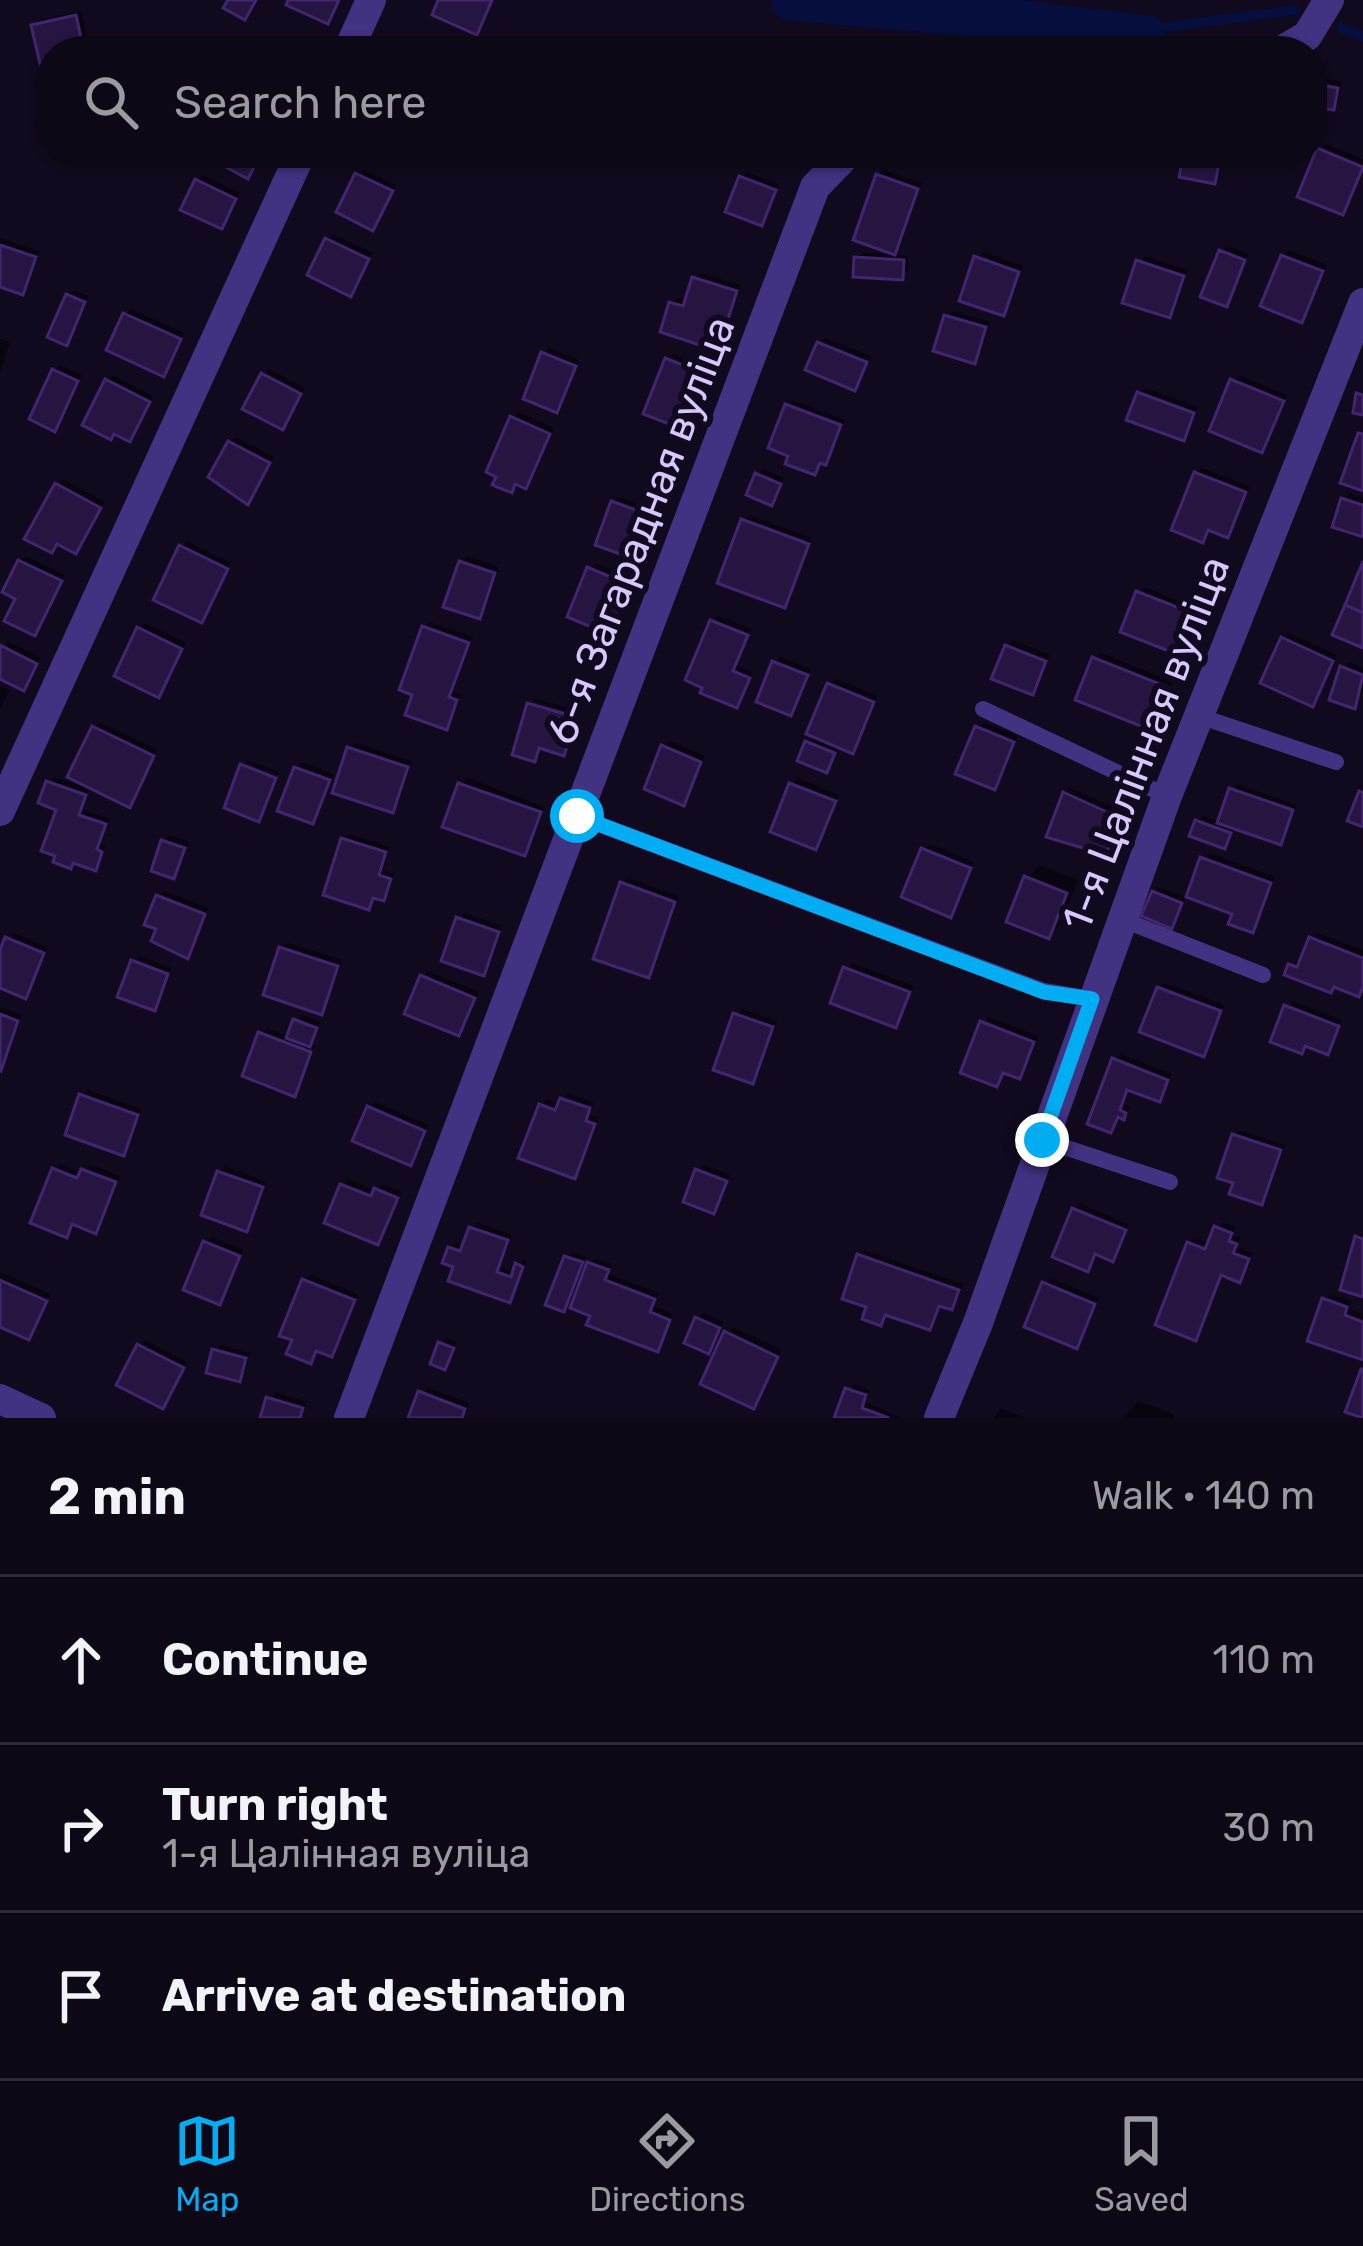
<!DOCTYPE html>
<html lang="en">
<head>
<meta charset="utf-8">
<style>
  :root { --surface:#0d0816; --page:#16111f; --text:#f1f3f6; --muted:#9a9aa1; --line:#2d2935; --accent:#00acf2 }
  body { margin:0; font-family:Rubik,sans-serif; background:var(--page); color:var(--text) }
  .stop { position:absolute; width:36px; height:36px; margin:-27px; border:9px solid #00acf2; border-radius:50%; background:#fff }
  .stop.end { background:#00acf2; border-color:#fff; box-shadow:0 3px 12px #0008 }
  .list { margin:0; padding:0; list-style:none }
  h2 { display:flex; justify-content:space-between; align-items:center; height:156px; margin:0; padding:0 48px; font-size:51px }
  h2 small { font-size:39px; font-weight:400; color:var(--muted) }
  .list li { display:grid; grid-template-columns:78px 1fr auto; gap:36px; align-items:center; box-sizing:border-box; height:168px; padding:0 48px; border-top:3px solid var(--line) }
  .list b { display:block; font-size:45px; white-space:nowrap }
  .list p { margin:0; font-size:39px; white-space:nowrap; color:var(--muted) }
  .list em { font-size:39px; font-style:normal; color:var(--muted) }
  .icon { flex:none; width:66px; height:66px; fill:none; stroke:currentColor; stroke-width:2; stroke-linecap:round; stroke-linejoin:round }
  .map { position:relative; flex:none; width:1363px; height:1418px; overflow:hidden }
  .search { position:absolute; background:var(--surface); box-shadow:0 3px 9px #0004; left:36px; right:36px; top:36px; height:132px; display:flex; align-items:center; gap:30px; box-sizing:border-box; padding:0 42px; border-radius:48px; color:var(--muted); font-size:45px }
  .sheet { height:660px; background:var(--surface) }
  nav { display:flex; justify-content:space-around; align-items:center; box-sizing:border-box; height:168px; border-top:3px solid var(--line); background:var(--surface); font-size:33px; color:var(--muted) }
  nav a { display:grid; justify-items:center; gap:6px }
  nav .on { color:var(--accent) }
  .map>svg:first-child { display:block }
</style>
</head>
<body>
<div class="map">
<svg width="1363" height="1418" viewBox="0 0 1363 1418">
  <rect width="100%" height="100%" fill="#110a1e"/>
  <polygon fill="#050e3c" points="772,0 1024,0 1154,16 1166,27 1162,43 1151,51 1134,51 795,21 780,18 771,9"/>
  <g fill="#0007">
    <polygon points="81,11 89,45 83,51 51,51 51,58 34,26 40,20"/>
    <polygon points="1312,77 1342,82 1339,101 1333,107 1312,104"/>
    <polygon points="1326,144 1363,159 1363,170 1343,212 1320,150"/>
    <polygon points="1187,153 1224,153 1220,175 1214,181"/>
    <polygon points="363,169 396,185 373,227 357,174"/>
    <polygon points="884,170 922,183 900,246 894,252 878,176"/>
    <polygon points="747,172 779,184 762,222 741,178"/>
    <polygon points="203,175 240,193 222,225 197,181"/>
    <polygon points="333,234 373,253 350,293 328,239"/>
    <polygon points="0,238 40,251 28,286 22,292 0,284"/>
    <polygon points="1227,246 1249,254 1226,304 1221,252"/>
    <polygon points="1289,250 1327,265 1302,319 1283,256"/>
    <polygon points="863,252 908,256 908,271 902,277 857,258"/>
    <polygon points="983,252 1023,266 1009,307 1003,313 977,258"/>
    <polygon points="1145,256 1188,270 1175,309 1170,315 1139,262"/>
    <polygon points="700,273 741,285 723,341 717,347 671,304 677,298 687,301"/>
    <polygon points="74,290 89,296 66,342 68,295"/>
    <polygon points="131,309 184,333 163,373 125,315"/>
    <polygon points="953,311 990,322 980,354 974,360 947,316"/>
    <polygon points="825,338 871,356 854,388 819,343"/>
    <polygon points="0,339 10,342 0,374"/>
    <polygon points="549,348 579,360 556,409 544,354"/>
    <polygon points="674,354 712,370 686,427 668,360"/>
    <polygon points="60,365 82,375 55,428 54,371"/>
    <polygon points="269,369 305,388 282,426 263,375"/>
    <polygon points="113,375 153,396 135,432 108,381"/>
    <polygon points="1239,375 1287,395 1262,449 1233,381"/>
    <polygon points="1145,388 1198,407 1183,437 1139,393"/>
    <polygon points="793,400 845,420 831,456 814,472 787,405"/>
    <polygon points="519,412 554,428 532,479 526,485 519,482 511,490 513,418"/>
    <polygon points="236,437 274,457 253,496 231,442"/>
    <polygon points="1202,468 1250,486 1233,528 1227,534 1211,528 1203,539 1196,473"/>
    <polygon points="763,469 784,478 771,502 757,475"/>
    <polygon points="63,479 105,502 76,551 57,544 52,550 57,485"/>
    <polygon points="1349,493 1363,498 1363,534 1344,499"/>
    <polygon points="619,497 657,510 636,557 613,502"/>
    <polygon points="749,515 812,538 790,599 784,605 743,520"/>
    <polygon points="187,541 231,563 201,620 181,547"/>
    <polygon points="26,556 65,575 35,632 19,597 20,562"/>
    <polygon points="467,556 499,567 485,610 479,616 461,562"/>
    <polygon points="595,563 632,578 607,630 589,569"/>
    <polygon points="1144,587 1203,610 1183,653 1139,592"/>
    <polygon points="718,616 751,629 737,665 753,672 737,705 712,621"/>
    <polygon points="430,622 473,637 453,692 461,694 446,726 416,693 425,628"/>
    <polygon points="145,623 186,643 159,694 140,629"/>
    <polygon points="1289,633 1337,655 1312,703 1283,639"/>
    <polygon points="1013,640 1050,655 1032,691 1007,646"/>
    <polygon points="8,641 41,658 23,687 0,675 0,652"/>
    <polygon points="1101,653 1174,682 1152,728 1095,659"/>
    <polygon points="780,657 811,669 791,712 775,663"/>
    <polygon points="1349,662 1363,668 1363,690 1354,705 1343,668"/>
    <polygon points="836,679 878,696 858,744 852,750 840,745 826,770 808,743 816,735 830,684"/>
    <polygon points="0,686 9,690 0,710"/>
    <polygon points="535,698 579,711 578,715 533,701"/>
    <polygon points="100,722 158,750 129,804 91,785 82,809 109,819 101,843 106,846 95,868 49,782 54,777 88,788 94,728"/>
    <polygon points="983,722 1018,736 994,786 977,728"/>
    <polygon points="670,741 705,756 683,802 664,747"/>
    <polygon points="356,743 412,761 398,804 392,810 350,748"/>
    <polygon points="248,760 279,772 278,775 245,763"/>
    <polygon points="302,762 334,774 312,821 297,768"/>
    <polygon points="467,778 545,807 525,853 461,784"/>
    <polygon points="798,778 839,795 816,847 792,784"/>
    <polygon points="1237,784 1297,805 1280,842 1235,826 1225,845 1197,822 1203,816 1220,822"/>
    <polygon points="1071,788 1124,812 1105,851 1065,793"/>
    <polygon points="350,834 390,847 383,870 395,874 389,892 383,898 376,895 368,907 344,840"/>
    <polygon points="170,835 189,842 173,875 164,841"/>
    <polygon points="930,844 974,862 950,914 924,850"/>
    <polygon points="1209,853 1275,877 1258,924 1253,929 1236,912 1203,859"/>
    <polygon points="1040,865 1078,880 1062,922 1048,936 1027,878"/>
    <polygon points="628,878 679,896 654,969 648,975 623,884"/>
    <polygon points="1160,887 1186,897 1171,926 1154,892"/>
    <polygon points="164,891 209,908 188,955 159,927 158,896"/>
    <polygon points="464,913 503,926 489,967 483,973 458,919"/>
    <polygon points="13,933 48,947 26,995 0,985 0,958"/>
    <polygon points="1317,933 1363,950 1363,989 1358,994 1291,966 1297,960 1302,962"/>
    <polygon points="288,943 342,960 327,1005 321,1011 282,948"/>
    <polygon points="139,956 172,968 154,1007 134,962"/>
    <polygon points="852,963 914,986 896,1025 846,969"/>
    <polygon points="428,971 479,992 459,1033 423,977"/>
    <polygon points="1165,983 1225,1005 1204,1053 1159,988"/>
    <polygon points="1293,1001 1342,1020 1327,1051 1308,1044 1301,1050 1287,1007"/>
    <polygon points="0,1007 22,1015 6,1061 0,1067"/>
    <polygon points="742,1009 777,1021 758,1075 752,1081 736,1015"/>
    <polygon points="302,1015 321,1022 308,1044 315,1046 294,1093 261,1034 267,1028 290,1037"/>
    <polygon points="989,1017 1038,1036 1025,1070 1019,1076 1005,1070 997,1084 983,1023"/>
    <polygon points="1121,1054 1172,1074 1159,1099 1130,1087 1124,1104 1130,1107 1129,1110 1120,1115 1111,1130 1115,1060"/>
    <polygon points="88,1090 142,1109 129,1146 123,1152 82,1096"/>
    <polygon points="568,1093 594,1103 589,1115 599,1118 580,1170 574,1176 541,1105 547,1099 560,1104"/>
    <polygon points="375,1102 429,1125 410,1162 369,1108"/>
    <polygon points="1240,1130 1285,1145 1267,1196 1262,1202 1234,1135"/>
    <polygon points="60,1164 83,1173 90,1164 120,1176 95,1230 75,1222 66,1234 54,1170"/>
    <polygon points="704,1165 730,1175 713,1211 698,1171"/>
    <polygon points="225,1166 266,1182 252,1222 246,1228 219,1172"/>
    <polygon points="349,1179 376,1191 383,1184 402,1192 377,1242 343,1185"/>
    <polygon points="1080,1204 1129,1224 1118,1252 1112,1258 1097,1252 1087,1268 1074,1210"/>
    <polygon points="477,1222 512,1235 500,1267 516,1272 524,1259 527,1261 509,1300 457,1265 451,1248 457,1242 465,1246"/>
    <polygon points="1222,1222 1235,1227 1232,1235 1241,1238 1237,1247 1253,1253 1239,1279 1223,1273 1201,1332 1195,1338 1189,1244 1195,1238 1211,1244"/>
    <polygon points="212,1237 244,1250 219,1301 206,1242"/>
    <polygon points="865,1250 963,1284 957,1301 951,1307 941,1304 929,1327 888,1312 880,1322 870,1305 860,1256"/>
    <polygon points="573,1252 586,1257 580,1273 595,1258 612,1264 608,1274 659,1293 654,1306 673,1314 657,1349 593,1314 578,1293 563,1309 567,1257"/>
    <polygon points="0,1272 50,1294 29,1336 0,1324"/>
    <polygon points="310,1275 358,1294 337,1348 331,1353 318,1349 310,1360 304,1281"/>
    <polygon points="1051,1278 1099,1298 1076,1346 1045,1284"/>
    <polygon points="1331,1294 1351,1301 1348,1309 1363,1314 1363,1357 1325,1300"/>
    <polygon points="703,1313 724,1322 708,1350 698,1319"/>
    <polygon points="733,1327 782,1350 754,1405 727,1333"/>
    <polygon points="447,1338 457,1342 444,1367 441,1344"/>
    <polygon points="145,1340 187,1362 162,1405 139,1346"/>
    <polygon points="221,1345 250,1353 245,1372 239,1378 215,1351"/>
    <polygon points="854,1384 870,1390 866,1402 901,1418 837,1418"/>
    <polygon points="427,1387 469,1403 463,1418 412,1418"/>
    <polygon points="275,1392 307,1402 302,1418 263,1418"/>
    <polygon points="1138,1401 1174,1414 1173,1418 1123,1418"/>
    <polygon points="1001,1408 1026,1418 994,1418"/>
  </g>
  <g fill="none" stroke-linecap="round" stroke-linejoin="round">
    <g stroke="#050e3c" stroke-width="10">
      <polyline points="1166,27 1295,10"/>
      <polyline points="1342,28 1363,36"/>
    </g>
  </g>
  <g fill="#261540" stroke="#41256e" stroke-width="3">
    <polygon points="228,0 256,0 245,20 223,8"/>
    <polygon points="288,0 339,0 328,24 286,5"/>
    <polygon points="438,0 492,0 477,35 432,15"/>
    <polygon points="76,15 84,51 51,51 51,61 40,64 31,25"/>
    <polygon points="1312,83 1338,88 1334,110 1312,107"/>
    <polygon points="1317,148 1363,167 1343,215 1297,197"/>
    <polygon points="206,153 261,153 248,179 205,156"/>
    <polygon points="604,153 634,153 630,163"/>
    <polygon points="1184,153 1221,153 1215,184 1179,177"/>
    <polygon points="355,173 393,191 373,231 336,212"/>
    <polygon points="876,174 918,189 895,255 853,240"/>
    <polygon points="739,176 776,190 762,226 725,212"/>
    <polygon points="195,179 236,199 222,229 180,210"/>
    <polygon points="325,238 369,259 351,297 307,275"/>
    <polygon points="0,245 36,257 23,295 0,287"/>
    <polygon points="1219,250 1245,260 1227,307 1200,297"/>
    <polygon points="1281,255 1323,271 1302,323 1260,306"/>
    <polygon points="974,256 1019,272 1004,316 959,301"/>
    <polygon points="854,257 904,260 903,280 853,277"/>
    <polygon points="1136,260 1184,276 1170,318 1122,303"/>
    <polygon points="692,277 737,291 718,351 660,332 669,302 683,306"/>
    <polygon points="66,294 85,302 67,346 47,337"/>
    <polygon points="123,313 181,339 164,377 106,350"/>
    <polygon points="944,315 986,327 975,364 933,351"/>
    <polygon points="817,342 867,362 855,391 805,370"/>
    <polygon points="541,352 576,366 557,413 523,399"/>
    <polygon points="665,358 709,375 687,431 643,414"/>
    <polygon points="52,369 78,381 55,432 29,419"/>
    <polygon points="261,373 301,394 283,430 242,409"/>
    <polygon points="105,379 150,402 130,442 114,434 111,440 82,425"/>
    <polygon points="1230,379 1284,401 1262,453 1209,431"/>
    <polygon points="1137,392 1194,413 1184,441 1126,420"/>
    <polygon points="1356,393 1363,395 1363,415 1353,413"/>
    <polygon points="785,404 841,425 826,465 820,463 815,475 785,464 788,456 768,448"/>
    <polygon points="510,416 550,434 526,489 515,484 512,493 492,485 496,477 486,472"/>
    <polygon points="1358,433 1363,434 1363,491 1340,483"/>
    <polygon points="228,441 270,463 248,505 208,477"/>
    <polygon points="1194,472 1246,492 1228,538 1208,530 1203,543 1171,530"/>
    <polygon points="755,473 781,484 772,506 746,495"/>
    <polygon points="55,483 101,508 76,554 57,544 52,553 24,539"/>
    <polygon points="1341,498 1363,505 1363,537 1332,527"/>
    <polygon points="611,501 653,516 637,560 595,545"/>
    <polygon points="741,519 809,544 785,608 717,583"/>
    <polygon points="179,545 228,569 202,623 153,600"/>
    <polygon points="18,560 62,581 35,636 4,621 15,599 2,592"/>
    <polygon points="459,561 495,573 480,619 443,607"/>
    <polygon points="1363,561 1363,613 1345,605"/>
    <polygon points="587,567 628,584 608,634 567,617"/>
    <polygon points="1136,591 1200,616 1184,657 1120,632"/>
    <polygon points="1345,605 1363,613 1363,648 1332,635"/>
    <polygon points="710,620 748,635 733,671 750,678 737,708 700,693 702,688 685,680"/>
    <polygon points="422,626 469,643 449,697 457,700 447,730 405,715 412,695 399,690"/>
    <polygon points="137,627 182,649 159,698 114,676"/>
    <polygon points="1281,637 1333,661 1313,707 1260,683"/>
    <polygon points="0,645 37,664 24,691 0,679"/>
    <polygon points="1005,645 1046,661 1033,695 991,679"/>
    <polygon points="1092,657 1170,688 1153,731 1075,700"/>
    <polygon points="772,661 808,675 791,716 756,702"/>
    <polygon points="1340,666 1363,675 1355,709 1329,700"/>
    <polygon points="827,683 874,702 853,754 806,734"/>
    <polygon points="527,703 576,717 564,756 539,748 535,762 512,755"/>
    <polygon points="92,726 154,756 130,808 67,777"/>
    <polygon points="975,726 1014,742 995,790 955,774"/>
    <polygon points="805,741 835,753 827,773 797,761"/>
    <polygon points="661,745 701,762 684,806 644,789"/>
    <polygon points="347,747 408,767 393,813 332,793"/>
    <polygon points="240,764 276,778 259,822 224,808"/>
    <polygon points="294,767 330,780 313,824 277,811"/>
    <polygon points="46,781 86,795 79,815 106,824 97,849 102,852 96,871 73,863 71,869 53,862 55,856 41,851 56,810 38,803"/>
    <polygon points="458,783 541,812 525,856 442,827"/>
    <polygon points="789,783 836,801 816,850 770,832"/>
    <polygon points="1229,788 1293,810 1281,845 1217,823"/>
    <polygon points="1359,791 1363,793 1363,827 1347,821"/>
    <polygon points="1063,792 1120,818 1106,855 1046,837"/>
    <polygon points="1195,820 1231,833 1225,849 1189,836"/>
    <polygon points="341,838 386,852 379,875 391,879 384,901 373,898 369,910 323,895"/>
    <polygon points="161,840 185,848 174,879 151,871"/>
    <polygon points="921,848 971,868 951,918 901,897"/>
    <polygon points="1200,857 1271,883 1253,933 1228,924 1232,914 1186,897"/>
    <polygon points="1024,876 1067,893 1049,939 1006,922"/>
    <polygon points="620,882 675,902 649,978 593,959"/>
    <polygon points="1152,891 1182,903 1172,929 1141,916"/>
    <polygon points="156,895 205,914 188,959 151,941 156,929 144,925"/>
    <polygon points="456,917 499,932 484,976 441,961"/>
    <polygon points="5,937 44,953 26,999 0,988 0,950"/>
    <polygon points="1309,937 1363,958 1363,986 1359,997 1334,987 1331,993 1284,975 1288,964 1297,967"/>
    <polygon points="279,947 338,966 322,1015 263,995"/>
    <polygon points="131,960 168,974 155,1011 117,997"/>
    <polygon points="843,967 910,992 896,1028 830,1003"/>
    <polygon points="420,975 475,998 459,1036 404,1014"/>
    <polygon points="1157,987 1221,1011 1204,1057 1139,1032"/>
    <polygon points="1284,1005 1339,1026 1328,1055 1305,1046 1302,1054 1270,1042"/>
    <polygon points="733,1013 773,1027 753,1084 713,1070"/>
    <polygon points="0,1014 18,1021 1,1071 0,1070"/>
    <polygon points="293,1019 317,1028 310,1047 286,1038"/>
    <polygon points="980,1021 1034,1042 1020,1079 1003,1073 997,1087 960,1073"/>
    <polygon points="258,1032 311,1052 295,1097 242,1076"/>
    <polygon points="1112,1058 1168,1080 1160,1102 1127,1090 1120,1110 1126,1113 1124,1120 1118,1117 1111,1133 1087,1124"/>
    <polygon points="79,1094 138,1115 124,1156 65,1135"/>
    <polygon points="560,1098 590,1108 586,1121 595,1124 575,1179 518,1158 539,1104 555,1110"/>
    <polygon points="367,1106 425,1131 411,1166 352,1141"/>
    <polygon points="1232,1134 1281,1150 1262,1205 1229,1194 1233,1183 1217,1178"/>
    <polygon points="52,1168 77,1178 81,1169 116,1182 96,1234 72,1224 67,1238 30,1223"/>
    <polygon points="695,1169 727,1181 714,1214 683,1202"/>
    <polygon points="217,1171 263,1187 247,1232 201,1215"/>
    <polygon points="340,1184 371,1196 374,1188 398,1198 378,1245 324,1223"/>
    <polygon points="1072,1208 1126,1230 1113,1262 1095,1254 1088,1272 1052,1257"/>
    <polygon points="1214,1226 1232,1233 1229,1241 1237,1244 1233,1253 1249,1259 1240,1283 1221,1275 1196,1341 1155,1325 1187,1242 1205,1249"/>
    <polygon points="469,1227 508,1240 497,1272 511,1277 515,1263 523,1267 510,1303 448,1281 453,1267 442,1263 448,1247 460,1251"/>
    <polygon points="1355,1236 1363,1239 1363,1297 1340,1290"/>
    <polygon points="203,1241 240,1256 220,1305 183,1290"/>
    <polygon points="857,1254 959,1290 952,1310 939,1306 930,1330 885,1315 881,1326 862,1319 866,1307 842,1299"/>
    <polygon points="564,1256 583,1262 564,1312 545,1305"/>
    <polygon points="587,1262 609,1270 605,1280 655,1299 650,1312 670,1320 658,1352 586,1325 590,1316 570,1308"/>
    <polygon points="302,1279 355,1300 332,1357 316,1351 311,1364 286,1354 292,1340 279,1336"/>
    <polygon points="0,1280 47,1301 29,1340 0,1327"/>
    <polygon points="1042,1282 1095,1304 1077,1349 1024,1327"/>
    <polygon points="1322,1298 1347,1307 1345,1315 1363,1322 1363,1360 1307,1341"/>
    <polygon points="695,1317 720,1328 709,1354 684,1343"/>
    <polygon points="724,1331 778,1357 754,1409 700,1384"/>
    <polygon points="438,1342 454,1348 445,1370 430,1364"/>
    <polygon points="137,1344 184,1368 163,1409 116,1385"/>
    <polygon points="212,1349 246,1358 240,1382 206,1373"/>
    <polygon points="1361,1369 1363,1369 1363,1418 1345,1412"/>
    <polygon points="845,1388 866,1395 862,1408 889,1418 834,1418"/>
    <polygon points="418,1391 465,1409 462,1418 408,1418"/>
    <polygon points="266,1397 303,1408 300,1418 260,1418"/>
  </g>
  <g fill="none" stroke-linecap="round" stroke-linejoin="round">
    <g stroke="#433181" stroke-width="16">
      <polyline points="983,709 1167,796"/>
      <polyline points="1199,716 1336,762"/>
      <polyline points="577,816 1044,991 1092,999"/>
      <polyline points="1121,919 1263,975"/>
      <polyline points="1043,1140 1170,1182"/>
    </g>
    <g stroke="#433181" stroke-width="30">
      <polyline points="348,51 371,0"/>
      <polyline points="1281,51 1307,36 1329,0"/>
      <polyline points="0,811 301,153"/>
      <polyline points="0,1399 41,1418"/>
      <polyline points="349,1418 815,187 848,153"/>
      <polyline points="939,1418 978,1323 1167,796 1363,303"/>
    </g>
  </g>
  <g fill="none" stroke-linecap="round" stroke-linejoin="round">
    <polyline stroke="#00acf2" stroke-width="15" points="577,816 1044,992 1092,999 1042,1140"/>
  </g>
  <g text-anchor="middle" stroke-width="12" stroke-linejoin="round" paint-order="stroke">
    <g font-size="42" fill="#d8c7ff" stroke="#110a1e">
      <text transform="translate(640 530) rotate(-69)" y="15">6-я Загарадная вуліца</text>
      <text transform="translate(1145 743) rotate(-69)" y="15">1-я Цалінная вуліца</text>
    </g>
  </g>
</svg>
<div class="stop" style="left:577px;top:816px"></div>
<div class="stop end" style="left:1042px;top:1140px"></div>
<div class="search"><svg class="icon" aria-label="search" viewBox="0 0 24 24"><circle cx="10" cy="10" r="6"/><path d="M15 15l6 6"/></svg>Search here</div>
</div>
<section class="sheet">
<h2>2 min<small>Walk · 140 m</small></h2>
<ul class="list">
<li><svg class="icon" aria-label="ahead" viewBox="0 0 24 24"><path d="M12 20V5M6 11l6-6 6 6"/></svg><div><b>Continue</b></div><em>110 m</em></li>
<li><svg class="icon" aria-label="right" viewBox="0 0 24 24"><path d="M7 20v-9h11M14 6l5 5-5 5"/></svg><div><b>Turn right</b><p>1-я Цалінная вуліца</p></div><em>30 m</em></li>
<li><svg class="icon" aria-label="arrive" viewBox="0 0 24 24"><path d="M6 21V4h12l-3 4 3 4H6"/></svg><div><b>Arrive at destination</b></div></li>
</ul>
</section>
<nav>
<a class="on"><svg class="icon" aria-label="map" viewBox="0 0 24 24"><path d="M3 6l6-2 6 2 6-2v14l-6 2-6-2-6 2zM9 4v14M15 6v14"/></svg>Map</a>
<a><svg class="icon" aria-label="directions" viewBox="0 0 24 24"><path d="M12 3l9 9-9 9-9-9zM9 14v-3h6M13 9l2 2-2 2"/></svg>Directions</a>
<a><svg class="icon" aria-label="saved" viewBox="0 0 24 24"><path d="M7 4h10v16l-5-4-5 4z"/></svg>Saved</a>
</nav>
</body>
</html>
